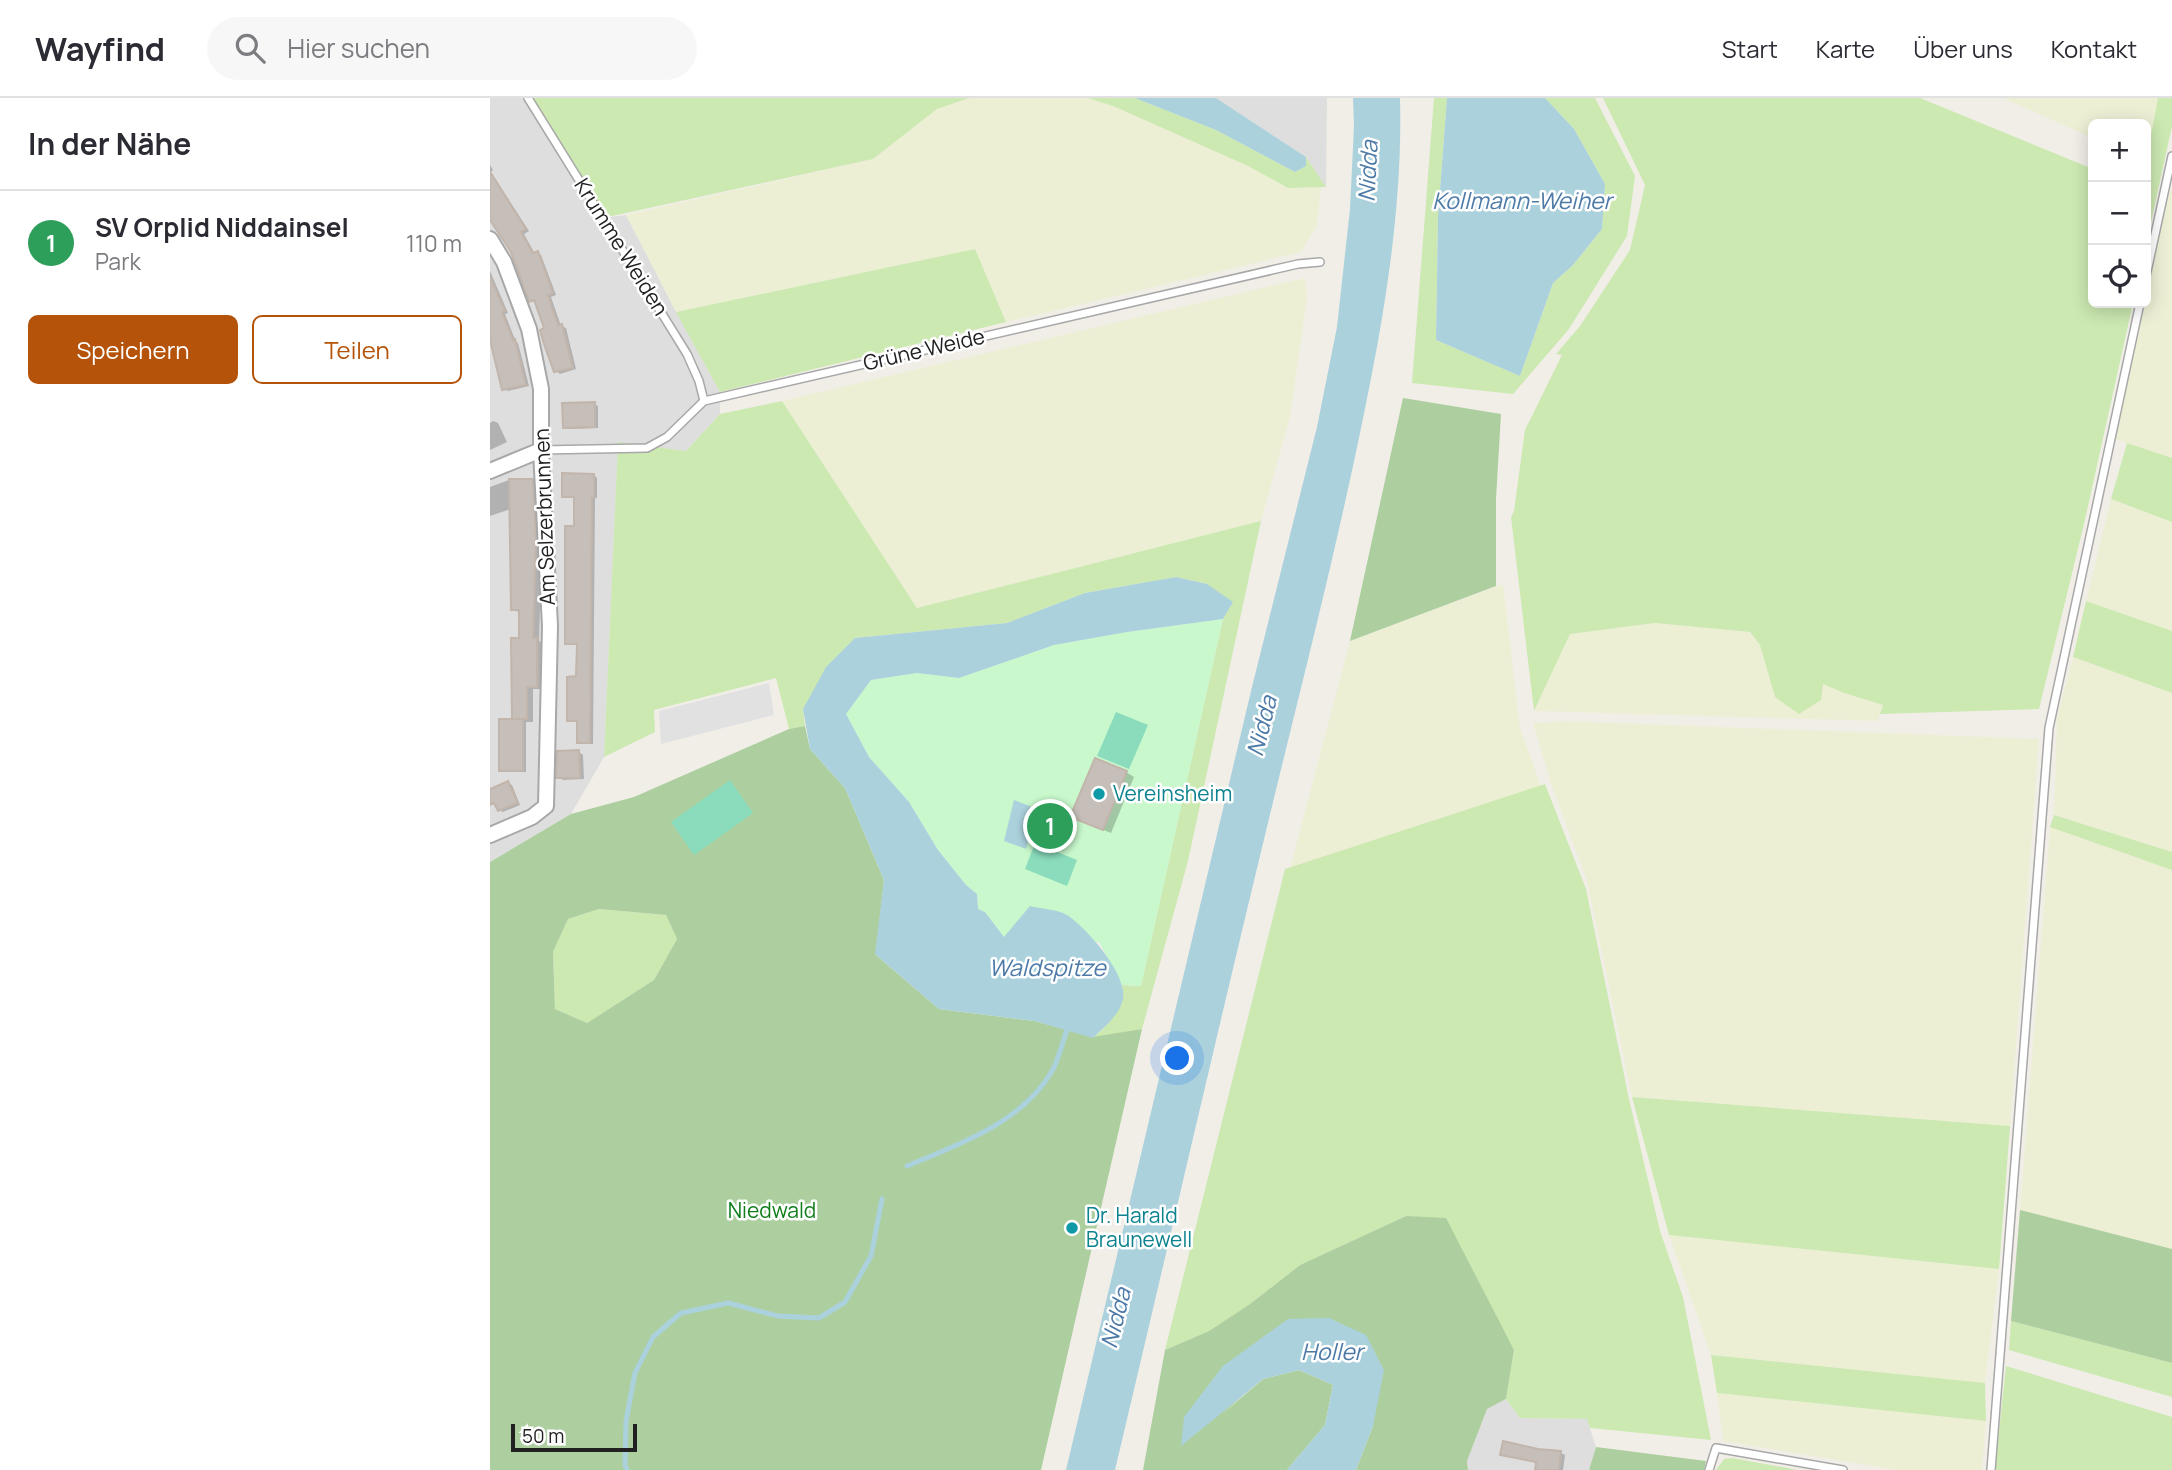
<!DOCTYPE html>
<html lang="de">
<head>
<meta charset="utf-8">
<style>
  :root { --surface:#fff; --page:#f7f7f7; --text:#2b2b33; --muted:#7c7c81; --line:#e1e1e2; --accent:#b45309 }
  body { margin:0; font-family:Manrope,sans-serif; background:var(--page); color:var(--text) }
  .controls { position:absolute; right:21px; top:21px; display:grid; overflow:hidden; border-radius:10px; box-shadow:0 4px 18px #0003 }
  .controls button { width:63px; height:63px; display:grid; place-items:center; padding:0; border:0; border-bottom:2px solid var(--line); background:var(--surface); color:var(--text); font:35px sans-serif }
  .scale { position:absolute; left:21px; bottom:18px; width:126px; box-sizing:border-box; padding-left:7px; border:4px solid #212121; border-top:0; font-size:19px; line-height:24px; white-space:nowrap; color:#212121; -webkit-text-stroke:5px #fff; paint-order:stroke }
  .you { position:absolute; left:688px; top:961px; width:24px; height:24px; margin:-18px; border:5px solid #fff; border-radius:50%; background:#1a73e8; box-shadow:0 0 0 10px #1a73e833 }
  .badge { display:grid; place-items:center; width:46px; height:46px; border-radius:50%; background:var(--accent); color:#fff; font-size:23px; font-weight:700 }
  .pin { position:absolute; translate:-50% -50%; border:4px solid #fff; box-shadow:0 2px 7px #0006 }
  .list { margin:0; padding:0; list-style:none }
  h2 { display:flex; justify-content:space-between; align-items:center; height:91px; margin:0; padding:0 28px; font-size:30px }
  h2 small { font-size:23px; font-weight:400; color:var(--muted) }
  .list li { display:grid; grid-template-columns:46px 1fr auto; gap:21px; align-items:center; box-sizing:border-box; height:105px; padding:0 28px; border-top:2px solid var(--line) }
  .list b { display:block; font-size:26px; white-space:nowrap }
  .list p { margin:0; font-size:23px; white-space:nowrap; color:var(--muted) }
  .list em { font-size:23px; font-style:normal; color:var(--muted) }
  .actions { display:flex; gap:14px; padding:21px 28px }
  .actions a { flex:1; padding:16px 0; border:2px solid var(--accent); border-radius:10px; text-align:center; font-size:24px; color:var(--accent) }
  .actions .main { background:var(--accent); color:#fff }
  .icon { flex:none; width:38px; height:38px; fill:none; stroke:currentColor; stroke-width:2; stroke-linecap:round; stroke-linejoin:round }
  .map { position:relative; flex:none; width:1682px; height:1372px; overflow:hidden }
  header { display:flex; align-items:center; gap:42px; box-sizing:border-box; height:98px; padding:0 35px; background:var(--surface); border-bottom:2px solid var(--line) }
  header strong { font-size:33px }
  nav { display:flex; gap:38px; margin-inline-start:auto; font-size:24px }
  .search { width:490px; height:63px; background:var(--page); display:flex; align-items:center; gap:18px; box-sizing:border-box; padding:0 24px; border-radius:38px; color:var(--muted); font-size:26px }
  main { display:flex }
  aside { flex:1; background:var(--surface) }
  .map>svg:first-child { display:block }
</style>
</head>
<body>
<header>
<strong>Wayfind</strong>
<div class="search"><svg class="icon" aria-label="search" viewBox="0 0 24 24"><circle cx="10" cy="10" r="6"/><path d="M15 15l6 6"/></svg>Hier suchen</div>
<nav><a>Start</a><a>Karte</a><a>Über uns</a><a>Kontakt</a></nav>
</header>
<main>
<aside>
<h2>In der Nähe<small></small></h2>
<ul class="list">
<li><span class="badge" style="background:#2e9e5b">1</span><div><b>SV Orplid Niddainsel</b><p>Park</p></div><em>110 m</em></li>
</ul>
<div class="actions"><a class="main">Speichern</a><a>Teilen</a></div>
</aside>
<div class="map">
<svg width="1682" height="1372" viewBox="0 0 1682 1372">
  <rect width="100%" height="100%" fill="#f1eee8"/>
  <g fill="#dfdede">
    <polygon points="0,0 38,0 113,120 136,117 230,294 230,316 196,353 128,345 114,659 81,716 0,764"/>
    <polygon points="726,0 837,0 836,89 816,59"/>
    <polygon points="1016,1301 1030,1320 1097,1321 1106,1349 1099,1372 978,1372 977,1363 997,1311"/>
  </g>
  <g fill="#edefd5">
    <polygon points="479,0 598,0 623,8 758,68 798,90 831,89 827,127 811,154 516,224 485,151 186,214 136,117 383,61 447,11"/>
    <polygon points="1513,0 1668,0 1656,63 1656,26 1603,26 1603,40"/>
    <polygon points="1675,90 1682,93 1682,360 1621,340 1650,205 1656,205 1656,178"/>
    <polygon points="815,180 817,200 800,319 771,423 427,510 292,303"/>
    <polygon points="1621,401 1682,424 1682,533 1596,503"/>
    <polygon points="1013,486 1030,630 1051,688 800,770 860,543"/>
    <polygon points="1165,525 1260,534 1270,547 1285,599 1333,585 1354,595 1393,607 1388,623 1044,613 1080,536"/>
    <polygon points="1583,559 1682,595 1682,754 1564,717 1567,620"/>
    <polygon points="1075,623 1549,641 1520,1028 1142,999 1097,783 1061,686 1043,625"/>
    <polygon points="1560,729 1682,772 1682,1151 1530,1112"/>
    <polygon points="1179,1137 1509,1171 1495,1285 1221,1257"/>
    <polygon points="1227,1295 1496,1323 1492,1372 1407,1372 1233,1343"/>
  </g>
  <g fill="#cce9b1">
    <polygon points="38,0 479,0 447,11 383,61 113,120"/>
    <polygon points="598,0 645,0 726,32 805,74 816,68 816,59 836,89 798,90 758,68 623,8"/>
    <polygon points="944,0 957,0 948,119 946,242 1030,278 1063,185 1083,167 1112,131 1115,86 1084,31 1055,0 1105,0 1145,78 1137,138 1079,231 1023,296 922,285"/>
    <polygon points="1113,0 1430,0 1603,71 1603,205 1643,205 1594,426 1549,611 1390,616 1393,607 1354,595 1333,586 1331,602 1309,616 1285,599 1270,547 1260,534 1165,525 1080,536 1044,613 1021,419 1024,413 1035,332 1072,257 1066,256 1090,228 1140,152 1155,87"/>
    <polygon points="1668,0 1682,0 1682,28 1656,147 1656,63"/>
    <polygon points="485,151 516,224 230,294 186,214"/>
    <path d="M292,303l135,207 344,-87 -73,340 -46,168 -49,9c16,-15 32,-30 29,-53l19,1 82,-367 9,-16 -25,-19 -31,-7 -91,16 -78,30 -152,15 -52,71 2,17 -16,3 -13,-51 -122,32 1,22 -51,25 14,-315 68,9 34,-37z"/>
    <polygon points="1637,345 1682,360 1682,424 1621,401"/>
    <polygon points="1596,503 1682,533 1682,595 1583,559"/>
    <polygon points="1055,686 1096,791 1139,1001 1170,1133 1193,1199 1221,1342 1100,1330 1097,1321 1030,1320 1016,1301 1024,1252 916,1118 810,1167 760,1206 719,1233 675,1252 795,771"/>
    <polygon points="1564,717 1682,754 1682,772 1560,729"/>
    <polygon points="109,811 176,817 187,841 164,882 97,925 65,911 63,854 78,821"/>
    <polygon points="1142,999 1520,1028 1509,1171 1179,1137"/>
    <polygon points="1521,1223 1682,1265 1682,1299 1519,1252"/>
    <polygon points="1221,1257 1495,1285 1496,1323 1227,1295"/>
    <polygon points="1516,1268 1682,1319 1682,1372 1505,1372"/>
    <polygon points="1242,1360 1308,1372 1226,1372 1234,1361"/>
  </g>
  <g fill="#adcf9f" fill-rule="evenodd">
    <polygon points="913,300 1011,316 1006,401 1006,488 860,543"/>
    <path d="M315,628l5,23 35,39 39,92 -8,75 63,54 96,12 58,16 49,-8 -101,441h-551v-608l81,-48 63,-17 155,-68zM109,811l67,6 11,24 -23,41 -67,43 -32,-14 -2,-57 15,-33z"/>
    <polygon points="1530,1112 1682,1151 1682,1265 1521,1223"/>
    <polygon points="916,1118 956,1120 1024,1252 1016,1301 997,1311 977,1363 978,1372 866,1372 883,1328 839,1220 730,1318 773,1281 809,1272 843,1287 835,1327 797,1372 653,1372 675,1252 719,1233 760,1206 810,1167"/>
    <polygon points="1106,1349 1216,1363 1214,1372 1099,1372"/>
  </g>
  <polygon fill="#c8f8cc" points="733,521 651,888 632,887 609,844 514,839 495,814 488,811 487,796 476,787 448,752 419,704 379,659 356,616 381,582 427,575 469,580 564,547 637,534"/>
  <g fill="#8adcbd">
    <polygon points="626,614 658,627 639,671 607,658"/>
    <polygon points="240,682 263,715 204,757 181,724"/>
    <polygon points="545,745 587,762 577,788 535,771"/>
  </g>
  <polygon fill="#e1e1e1" points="279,585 284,617 171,646 169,613"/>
  <g fill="#abd1dd">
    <polygon points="645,0 726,0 816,59 816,68 805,74 726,32"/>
    <path d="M863,0h47c3,113 -17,225 -40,335 -22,106 -48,211 -74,316 -59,240 -114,481 -171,721h-49l186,-783 65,-260 20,-100 13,-118 4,-83z"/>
    <polygon points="957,0 1055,0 1084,31 1115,86 1112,131 1083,167 1063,185 1030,278 946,242 948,119"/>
    <path d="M686,479l31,7 26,18 -10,17 -96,13 -73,13 -95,33 -42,-5 -46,7 -25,34 23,43 40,45 29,48 28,35 11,9 1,15 7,3 19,25 26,-31c11,3 27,3 37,9 19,12 61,60 56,84 -4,17 -19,28 -30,39l-58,-17 -96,-12 -64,-55 9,-74 -39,-92 -35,-39 -7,-40 23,-42 29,-29 152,-15 78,-30z"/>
    <polygon points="524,702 547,711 536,751 514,743"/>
    <polygon points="839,1220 876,1237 894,1272 883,1328 866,1372 797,1372 835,1327 843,1287 809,1272 773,1281 691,1348 694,1319 733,1268 798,1221"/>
  </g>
  <g fill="#0003">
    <polygon points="0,67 3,72 1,74 39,133 34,136 45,156 51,157 66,197 61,199 71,228 76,230 86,271 70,276 66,273 56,232 47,204 41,203 22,154 0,119"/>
    <polygon points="0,173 18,215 15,216 26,244 28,245 39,288 18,293 14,291 0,235"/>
    <polygon points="104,306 108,308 108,330 78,331 74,329"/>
    <polygon points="3,323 8,325 17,344 0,352 0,325"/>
    <polygon points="104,377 107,380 107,400 105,400 103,646 92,646 89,644 89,624 78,622 88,580 89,547 77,545 86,400 74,398"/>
    <polygon points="19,382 42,382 49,386 52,445 49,543 53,545 53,591 43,591 43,624 36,624 36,674 14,674 11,672 28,623 30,515 23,511 21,411 0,418 0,389"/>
    <polygon points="89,654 93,657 94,681 73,682 68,679"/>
    <polygon points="636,674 644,679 621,735 590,722"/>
    <polygon points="18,685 22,687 30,707 13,714 9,712"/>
    <polygon points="1015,1345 1071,1355 1075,1357 1073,1372 1047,1372 1048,1365 1016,1358"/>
  </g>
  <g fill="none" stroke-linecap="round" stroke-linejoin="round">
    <g stroke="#abd1dd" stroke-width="5">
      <path d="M417,1068c52,-22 115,-43 145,-95 7,-12 10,-28 15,-41"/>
      <polyline points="137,1372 135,1367 136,1323 145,1275 163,1239 191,1215 238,1205 288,1218 329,1220 355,1204 381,1158 392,1101"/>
    </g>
  </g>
  <g fill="#c6beb8" stroke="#c2b5ab" stroke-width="2">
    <polygon points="0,74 36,131 31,134 43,155 48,153 63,195 58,197 68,227 72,226 83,270 64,274 54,246 50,232 54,230 44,202 39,204 21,154 0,122"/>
    <polygon points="0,179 15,213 12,214 23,242 25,241 36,287 12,292 0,242"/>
    <polygon points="105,304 105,329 73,330 72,305"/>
    <polygon points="72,375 104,376 104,399 102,399 100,645 87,645 87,623 77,623 77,579 86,578 87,546 75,546 75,428 84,428 84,399 72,399"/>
    <polygon points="19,381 43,381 46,441 43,540 47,540 47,589 37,589 37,621 22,621 21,540 29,540 29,512 21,512"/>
    <rect x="9" y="621" width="24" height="52"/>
    <polygon points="89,652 90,680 66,680 67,653"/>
    <polygon points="605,660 637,673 613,732 580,719"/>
    <polygon points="18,683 28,705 8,713 4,705 0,707 0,691"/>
    <polygon points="1013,1343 1048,1351 1071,1353 1069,1372 1045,1372 1046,1364 1010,1357"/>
  </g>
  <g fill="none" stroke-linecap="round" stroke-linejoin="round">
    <defs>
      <g id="service">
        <polyline points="38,0 197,256 209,283 214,303"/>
        <polyline points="1656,178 1682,58"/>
        <polyline points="51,352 157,350 177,339 214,303 808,166 830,164"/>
        <polyline points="1219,1372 1226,1350 1353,1372"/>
        <polyline points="1501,1372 1559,630 1650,205"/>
      </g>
      <g id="minor">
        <polyline points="0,141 14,164 39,231 51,291 51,352 60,528 56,708 42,719 0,737"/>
        <polyline points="0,373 51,352"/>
      </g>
    </defs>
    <use href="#service" stroke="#a8a8a8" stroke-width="10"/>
    <use href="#minor" stroke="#a8a8a8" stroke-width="18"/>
    <use href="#service" stroke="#fff" stroke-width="7"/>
    <use href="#minor" stroke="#fff" stroke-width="14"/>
  </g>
  <g fill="#0f9aa8" stroke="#fff" stroke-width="2.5">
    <circle cx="609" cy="696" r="7"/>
    <circle cx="582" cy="1130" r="7"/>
  </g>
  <g text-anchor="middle" stroke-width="5" stroke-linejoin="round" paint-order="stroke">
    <g font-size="21" fill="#212121" stroke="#fff">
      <text transform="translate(131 149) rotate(58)" y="7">Krumme Weiden</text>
      <text transform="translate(434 252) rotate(-13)" y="7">Grüne Weide</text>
      <text transform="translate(55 419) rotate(-92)" y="7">Am Selzerbrunnen</text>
    </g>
    <g font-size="21" fill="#0d838f" stroke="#fff" text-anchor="start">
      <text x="623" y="703">Vereinsheim</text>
      <text x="596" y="1125">Dr. Harald<tspan x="596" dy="24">Braunewell</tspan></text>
    </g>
    <g font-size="21" fill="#107e1a" stroke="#fff">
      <text x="282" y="1120">Niedwald</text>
    </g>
    <g font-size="23" font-style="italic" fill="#4d7aa7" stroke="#fff">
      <text transform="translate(878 73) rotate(-87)" y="8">Nidda</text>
      <text x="1032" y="111">Kollmann-Weiher</text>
      <text transform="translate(772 628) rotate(-76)" y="8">Nidda</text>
      <text x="557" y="878">Waldspitze</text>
      <text transform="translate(626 1220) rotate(-76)" y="8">Nidda</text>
      <text x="842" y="1262">Holler</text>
    </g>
  </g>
</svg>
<div class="controls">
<button>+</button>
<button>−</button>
<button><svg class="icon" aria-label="locate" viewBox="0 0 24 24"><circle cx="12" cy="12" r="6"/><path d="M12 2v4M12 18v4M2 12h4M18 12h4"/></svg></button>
</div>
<div class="scale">50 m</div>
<div class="you"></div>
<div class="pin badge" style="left:560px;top:728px;background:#2e9e5b">1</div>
</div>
</main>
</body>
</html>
